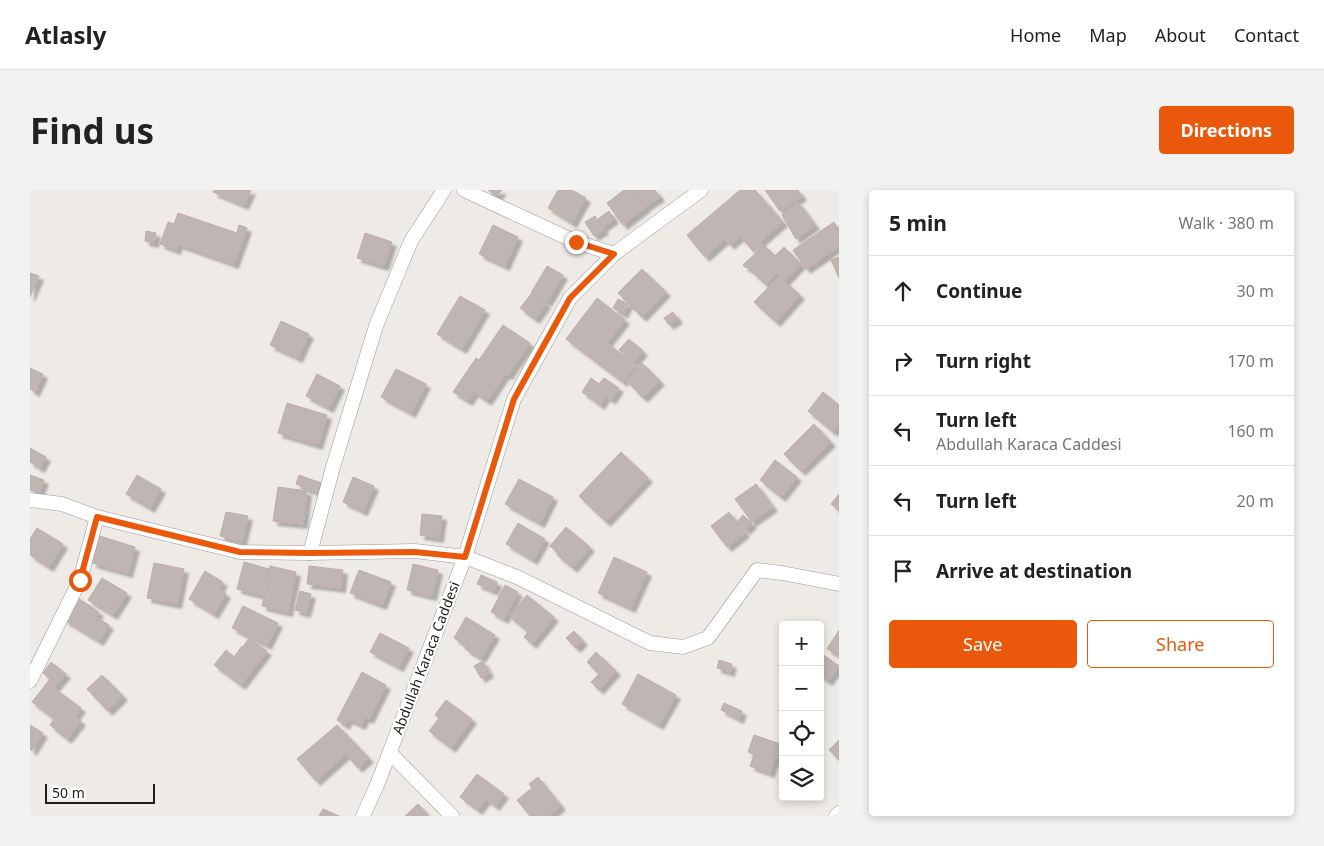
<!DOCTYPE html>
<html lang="en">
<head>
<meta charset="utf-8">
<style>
  :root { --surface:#fff; --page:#f2f2f2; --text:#222; --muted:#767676; --line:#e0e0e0; --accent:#ea580c }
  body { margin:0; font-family:"Noto Sans",sans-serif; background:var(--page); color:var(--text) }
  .controls { position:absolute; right:15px; bottom:15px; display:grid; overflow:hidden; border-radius:5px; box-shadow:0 2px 8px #0003 }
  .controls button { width:45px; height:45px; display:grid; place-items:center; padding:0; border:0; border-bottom:1px solid var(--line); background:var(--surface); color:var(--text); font:25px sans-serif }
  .scale { position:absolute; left:15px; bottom:12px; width:110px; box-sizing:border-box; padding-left:5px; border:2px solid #1e1e1e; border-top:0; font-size:14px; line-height:18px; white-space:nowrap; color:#1e1e1e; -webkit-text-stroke:4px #fff; paint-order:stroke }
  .stop { position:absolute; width:15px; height:15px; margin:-11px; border:4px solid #ea580c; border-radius:50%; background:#fff }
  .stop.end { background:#ea580c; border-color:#fff; box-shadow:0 1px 5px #0008 }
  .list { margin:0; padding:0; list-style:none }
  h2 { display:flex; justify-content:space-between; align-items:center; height:65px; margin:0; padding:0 20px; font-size:21px }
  h2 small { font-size:16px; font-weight:400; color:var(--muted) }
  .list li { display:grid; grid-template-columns:32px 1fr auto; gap:15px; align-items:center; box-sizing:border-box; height:70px; padding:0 20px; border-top:1px solid var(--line) }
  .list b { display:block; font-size:19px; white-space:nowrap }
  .list p { margin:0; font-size:16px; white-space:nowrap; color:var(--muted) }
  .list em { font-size:16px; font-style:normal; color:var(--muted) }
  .actions { display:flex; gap:10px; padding:15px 20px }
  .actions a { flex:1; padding:11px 0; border:1px solid var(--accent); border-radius:5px; text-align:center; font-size:18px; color:var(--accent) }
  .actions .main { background:var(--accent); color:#fff }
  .icon { flex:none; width:28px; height:28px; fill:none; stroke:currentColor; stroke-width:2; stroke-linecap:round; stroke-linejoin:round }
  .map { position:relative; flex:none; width:809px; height:626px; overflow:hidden; border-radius:5px }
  header { display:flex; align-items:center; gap:30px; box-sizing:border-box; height:70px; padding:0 25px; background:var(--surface); border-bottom:1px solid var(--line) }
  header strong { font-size:24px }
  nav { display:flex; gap:28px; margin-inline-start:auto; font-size:18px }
  .intro { display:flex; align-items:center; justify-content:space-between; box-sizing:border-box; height:120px; padding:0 30px }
  h1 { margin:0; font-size:35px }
  .button { padding:12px 22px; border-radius:5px; background:var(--accent); color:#fff; font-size:18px; font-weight:700 }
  main { display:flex; gap:30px; padding:0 30px }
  aside { flex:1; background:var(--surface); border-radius:5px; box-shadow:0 2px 8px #0003 }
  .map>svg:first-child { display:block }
</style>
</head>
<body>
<header>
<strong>Atlasly</strong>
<nav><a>Home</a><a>Map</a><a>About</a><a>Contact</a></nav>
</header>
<div class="intro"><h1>Find us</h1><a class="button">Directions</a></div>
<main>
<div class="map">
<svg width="809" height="626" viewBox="0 0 809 626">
  <defs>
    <filter id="shadow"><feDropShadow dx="4.5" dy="4.5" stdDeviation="1" flood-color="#0004"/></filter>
  </defs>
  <rect width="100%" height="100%" fill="#eeeae5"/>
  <g fill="#bfb5b2" stroke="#bfaea8" filter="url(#shadow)">
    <polygon points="184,0 221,0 214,15 183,2"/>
    <polygon points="458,0 472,0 466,7"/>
    <polygon points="528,0 542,0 556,8 542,33 518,18"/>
    <polygon points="594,0 604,0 616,17 593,35 577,13"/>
    <polygon points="605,0 625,0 630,7 616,16"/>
    <polygon points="710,0 725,0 753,32 730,52 732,55 724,62 710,46 700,55 695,49 675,67 657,45"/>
    <polygon points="735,0 768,0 772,6 750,21"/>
    <polygon points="768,12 785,35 766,49 752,25"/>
    <polygon points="579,21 584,29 573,37 568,29"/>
    <polygon points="148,23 207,43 209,35 217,38 204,74 148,54 146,60 130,54 138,32 144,34"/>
    <polygon points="565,26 574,40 564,46 555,32"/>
    <polygon points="804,32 809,40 809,56 776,79 763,60"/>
    <polygon points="463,35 488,47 475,76 449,64"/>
    <polygon points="116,41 126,43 124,53 115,51"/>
    <polygon points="335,43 362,52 354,76 327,68"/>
    <polygon points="734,55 745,66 754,57 771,74 755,91 747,83 735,94 717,77 716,78 713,75"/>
    <polygon points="809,67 809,88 801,70"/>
    <polygon points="517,76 533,85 517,112 501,103"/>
    <polygon points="612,79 636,102 612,127 588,103"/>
    <polygon points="0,83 9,86 0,107"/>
    <polygon points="749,86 770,105 746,132 724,112"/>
    <polygon points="502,103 516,114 505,129 490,118"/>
    <polygon points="430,106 455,120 432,159 407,144"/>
    <polygon points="567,108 595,130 577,153 606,175 593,192 536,149"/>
    <polygon points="588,109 598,114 593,124 583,118"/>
    <polygon points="643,122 648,129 639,135 634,128"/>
    <polygon points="251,131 279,144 268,168 240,155"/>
    <polygon points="473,135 500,153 478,185 475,184 457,211 444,202 438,211 423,202 446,168 449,170"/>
    <polygon points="599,149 613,161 604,172 589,160"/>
    <polygon points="612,173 630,191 613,208 597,191"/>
    <polygon points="0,178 13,184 5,202 0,199"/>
    <polygon points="366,179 396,194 381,223 351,207"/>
    <polygon points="287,184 310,196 299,218 276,206"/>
    <polygon points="561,188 569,194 574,188 589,198 581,210 576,206 570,215 552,202"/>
    <polygon points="793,202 809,215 809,235 803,242 778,221"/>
    <polygon points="257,213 297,225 288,255 248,243"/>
    <polygon points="784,234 801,252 771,281 754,264"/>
    <polygon points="0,258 16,267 10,278 0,272"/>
    <polygon points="591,262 618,288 576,332 549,306"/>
    <polygon points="745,270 767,287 751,307 730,290"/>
    <polygon points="0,285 14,290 9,303 0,300"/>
    <polygon points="107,285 131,299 120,318 96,304"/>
    <polygon points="269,285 291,293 288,303 266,294"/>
    <polygon points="323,287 344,296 333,321 313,312"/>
    <polygon points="489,289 523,307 510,333 475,314"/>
    <polygon points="726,294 743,317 722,332 705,309"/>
    <polygon points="248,297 277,301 273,334 243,331"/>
    <polygon points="809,304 809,321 801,314"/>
    <polygon points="196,322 218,326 212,351 190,346"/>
    <polygon points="699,322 715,343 697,357 681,336"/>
    <polygon points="392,324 412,326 409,348 390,345"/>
    <polygon points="713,325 722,334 716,340 707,332"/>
    <polygon points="488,333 515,349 503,370 476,354"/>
    <polygon points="536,337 560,357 543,378 527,365 528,363 520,356"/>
    <polygon points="7,338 33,354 19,377 0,365 0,349"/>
    <polygon points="70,346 105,357 98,383 62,373"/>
    <polygon points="584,367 617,382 601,418 568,403"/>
    <polygon points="214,372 239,379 232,405 207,399"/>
    <polygon points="124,373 154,379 147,414 117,408"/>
    <polygon points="383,374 408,380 402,406 377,400"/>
    <polygon points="240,376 266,382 258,422 232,416"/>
    <polygon points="279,376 313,380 311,398 277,394"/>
    <polygon points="329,380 361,392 352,415 320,403"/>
    <polygon points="175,381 193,392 189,399 196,404 184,424 159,409"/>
    <polygon points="451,385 467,392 464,401 447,394"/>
    <polygon points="72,388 97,403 83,425 58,410"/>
    <polygon points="475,395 488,402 474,429 461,422"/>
    <polygon points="270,401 281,404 276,423 265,420"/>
    <polygon points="497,405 524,427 502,454 494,447 498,442 479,426"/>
    <polygon points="48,408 69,422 66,427 79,435 69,451 34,430"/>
    <polygon points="213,416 248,433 237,455 202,438"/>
    <polygon points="436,427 465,445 451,468 435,459 436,456 424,448"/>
    <polygon points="809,440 809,466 797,459"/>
    <polygon points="544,441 553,451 546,458 536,448"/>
    <polygon points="350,443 379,458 369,477 340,462"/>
    <polygon points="219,448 237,461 211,495 184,475 196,460 204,467 212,456 213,457"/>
    <polygon points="566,462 586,481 569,500 561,492 569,484 557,472"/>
    <polygon points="792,464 809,476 798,491 790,486 790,467"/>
    <polygon points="689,470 702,474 700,482 687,478"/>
    <polygon points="453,471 459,483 451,488 444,476"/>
    <polygon points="21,472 36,484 24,498 51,518 45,526 51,531 37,549 20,535 24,529 2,512 20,489 13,483"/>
    <polygon points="332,482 356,495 339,529 335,527 331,535 318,529 315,535 307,530"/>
    <polygon points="608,484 646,505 629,535 592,514"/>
    <polygon points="72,485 93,506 78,521 57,499"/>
    <polygon points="416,510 442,529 421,558 399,541 409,528 405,525"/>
    <polygon points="694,513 712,521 709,529 691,520"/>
    <polygon points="0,535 13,543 2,561 0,559"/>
    <polygon points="307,535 339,568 328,578 316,564 286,591 267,569"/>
    <polygon points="724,545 753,555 753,570 745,567 740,583 720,576 724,565 718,562"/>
    <polygon points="809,550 809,570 799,560"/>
    <polygon points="447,584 474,604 465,616 456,609 448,620 430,607"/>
    <polygon points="508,587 531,616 519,626 500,626 487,610 502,598 499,594"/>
    <polygon points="388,614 399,626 375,626"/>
    <polygon points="293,619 309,626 289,626"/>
  </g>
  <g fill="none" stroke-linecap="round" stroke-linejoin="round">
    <defs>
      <g id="minor">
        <polyline points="434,0 546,52 584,64"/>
        <polyline points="0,310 32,314 67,327 210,362 280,363 385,361 435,367 487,387 620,453 653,457 678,448 727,380 752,383 809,394"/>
        <polyline points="280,363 303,277 346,136 381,51 414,0"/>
        <polyline points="0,491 50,390 67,327"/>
        <polyline points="360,563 422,626"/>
        <polyline points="333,626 347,595 435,367 484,209 540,108 584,64 671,0"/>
        <polyline points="806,626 809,623"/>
      </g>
    </defs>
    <use href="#minor" stroke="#9b9b9b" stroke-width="15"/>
    <use href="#minor" stroke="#fff" stroke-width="14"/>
  </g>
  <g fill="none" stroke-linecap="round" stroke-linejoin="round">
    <polyline stroke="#ea580c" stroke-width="6" points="50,390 67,327 210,362 280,363 385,362 435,367 484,209 540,108 584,64 546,52"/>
  </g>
  <g text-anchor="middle" stroke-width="4.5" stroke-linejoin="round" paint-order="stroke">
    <g font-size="14" fill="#1e1e1e" stroke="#fff">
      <text transform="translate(396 468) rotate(-69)" y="5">Abdullah Karaca Caddesi</text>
    </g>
  </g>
</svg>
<div class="controls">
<button>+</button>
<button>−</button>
<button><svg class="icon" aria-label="locate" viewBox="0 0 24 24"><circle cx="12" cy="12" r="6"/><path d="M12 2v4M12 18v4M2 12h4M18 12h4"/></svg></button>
<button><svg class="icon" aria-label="layers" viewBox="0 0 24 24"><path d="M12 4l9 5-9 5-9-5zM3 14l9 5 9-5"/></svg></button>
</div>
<div class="scale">50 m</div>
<div class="stop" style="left:50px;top:390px"></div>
<div class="stop end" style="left:546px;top:52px"></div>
</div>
<aside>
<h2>5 min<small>Walk · 380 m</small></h2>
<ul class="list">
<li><svg class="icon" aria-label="ahead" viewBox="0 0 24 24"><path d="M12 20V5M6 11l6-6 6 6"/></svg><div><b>Continue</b></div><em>30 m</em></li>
<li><svg class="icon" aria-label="right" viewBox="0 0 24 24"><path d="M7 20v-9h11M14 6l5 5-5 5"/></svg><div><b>Turn right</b></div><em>170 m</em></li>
<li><svg class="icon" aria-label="left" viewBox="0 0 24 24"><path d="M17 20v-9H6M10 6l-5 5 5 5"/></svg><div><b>Turn left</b><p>Abdullah Karaca Caddesi</p></div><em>160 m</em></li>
<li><svg class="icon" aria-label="left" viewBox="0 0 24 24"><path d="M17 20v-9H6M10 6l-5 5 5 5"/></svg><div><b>Turn left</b></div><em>20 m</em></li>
<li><svg class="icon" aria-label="arrive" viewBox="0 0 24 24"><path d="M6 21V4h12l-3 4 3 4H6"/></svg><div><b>Arrive at destination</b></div></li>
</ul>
<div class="actions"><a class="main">Save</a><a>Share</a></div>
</aside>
</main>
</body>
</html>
